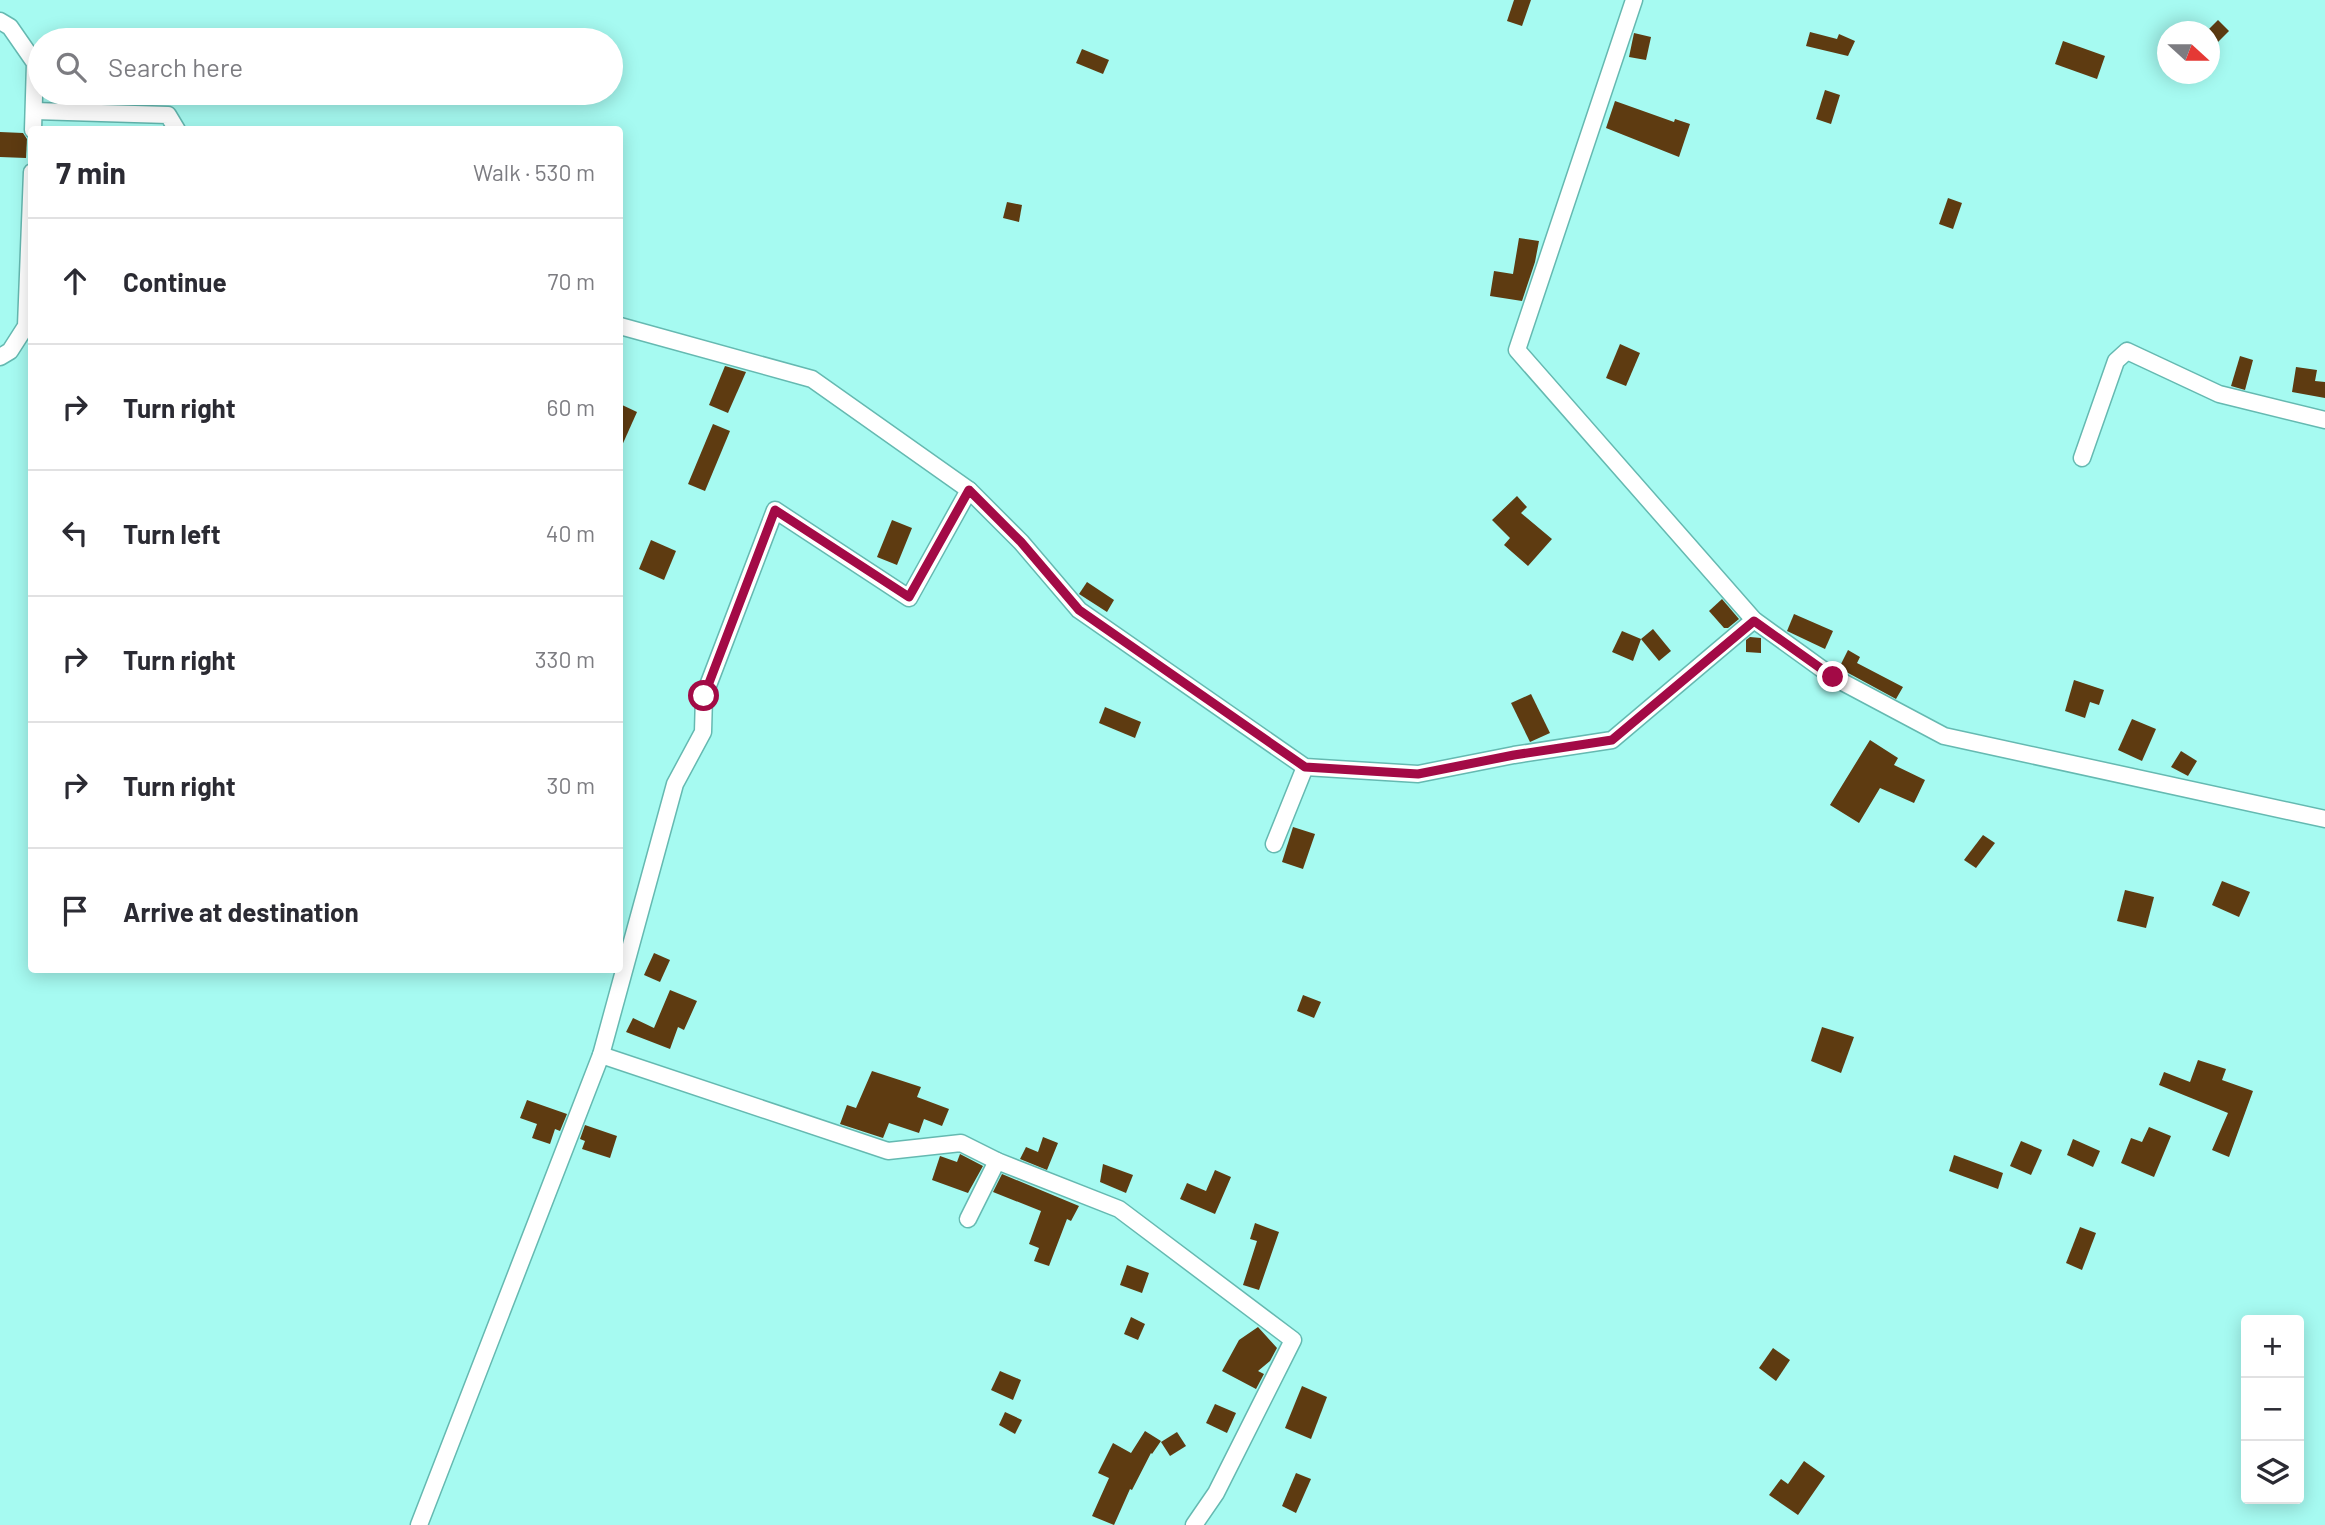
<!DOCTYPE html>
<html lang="en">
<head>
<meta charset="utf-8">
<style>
  :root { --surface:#fff; --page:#f7f7f7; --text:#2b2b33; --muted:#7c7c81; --line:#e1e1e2 }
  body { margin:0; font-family:Barlow,sans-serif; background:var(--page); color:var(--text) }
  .controls { position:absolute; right:21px; bottom:21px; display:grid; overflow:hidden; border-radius:7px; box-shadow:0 4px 18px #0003 }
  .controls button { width:63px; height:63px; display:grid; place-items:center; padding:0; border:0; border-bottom:2px solid var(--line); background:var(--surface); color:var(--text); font:35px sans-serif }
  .compass { position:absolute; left:2157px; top:21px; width:63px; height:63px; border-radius:50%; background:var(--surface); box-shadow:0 4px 18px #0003; rotate:111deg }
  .stop { position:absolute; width:21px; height:21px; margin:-16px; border:5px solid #a30a46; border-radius:50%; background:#fff }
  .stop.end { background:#a30a46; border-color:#fff; box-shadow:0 2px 7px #0008 }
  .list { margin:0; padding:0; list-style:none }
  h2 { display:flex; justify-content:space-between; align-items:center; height:91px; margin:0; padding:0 28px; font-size:30px }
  h2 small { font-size:23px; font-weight:400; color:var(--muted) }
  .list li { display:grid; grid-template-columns:46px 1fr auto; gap:21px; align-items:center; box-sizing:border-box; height:126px; padding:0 28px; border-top:2px solid var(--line) }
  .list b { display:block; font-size:26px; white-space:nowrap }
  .list em { font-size:23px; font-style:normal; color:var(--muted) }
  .icon { flex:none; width:38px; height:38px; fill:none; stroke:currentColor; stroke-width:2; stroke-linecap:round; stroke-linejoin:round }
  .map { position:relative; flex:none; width:2325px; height:1525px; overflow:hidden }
  .search { position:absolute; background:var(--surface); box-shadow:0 4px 18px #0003; left:28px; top:28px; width:595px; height:77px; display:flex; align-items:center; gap:18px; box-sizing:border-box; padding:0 24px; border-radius:38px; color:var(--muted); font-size:26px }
  .panel { position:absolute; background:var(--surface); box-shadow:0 4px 18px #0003; left:28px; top:126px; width:595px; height:847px; border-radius:7px }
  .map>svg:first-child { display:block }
</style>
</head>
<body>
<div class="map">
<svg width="2325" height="1525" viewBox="0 0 2325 1525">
  <rect width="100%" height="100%" fill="#a6faf1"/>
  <g fill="#5e3b11">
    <polygon points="1514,0 1531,0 1522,26 1507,21"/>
    <polygon points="2218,20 2229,31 2218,42 2207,31"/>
    <polygon points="1810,32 1837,39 1839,34 1855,41 1848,56 1806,46"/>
    <polygon points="1634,33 1651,37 1646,60 1629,57"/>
    <polygon points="2063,41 2105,56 2097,79 2055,64"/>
    <polygon points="1082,49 1109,60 1103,74 1076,63"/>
    <polygon points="1825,90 1840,95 1831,124 1816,119"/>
    <polygon points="1615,101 1674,122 1675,119 1690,124 1679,157 1606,128"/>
    <polygon points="0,132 23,133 27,139 26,158 0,157"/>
    <polygon points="1948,198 1962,203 1953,229 1939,224"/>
    <polygon points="1007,202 1022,205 1019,222 1003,218"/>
    <polygon points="1519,238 1539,241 1535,262 1522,301 1490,296 1494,271 1513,274"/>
    <polygon points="1620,344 1640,353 1626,386 1606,378"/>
    <polygon points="2240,356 2253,360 2245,390 2231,386"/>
    <polygon points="725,366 746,372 728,413 709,405"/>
    <polygon points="2296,367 2317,370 2315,381 2325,382 2325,398 2292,392"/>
    <polygon points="620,404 637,412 620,450"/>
    <polygon points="713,424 730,431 705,491 688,484"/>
    <polygon points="1517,496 1527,507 1521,513 1552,539 1528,566 1504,545 1510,538 1492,520"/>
    <polygon points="892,520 912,528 897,565 877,557"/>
    <polygon points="651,540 676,551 664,580 639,569"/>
    <polygon points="1087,582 1114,600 1107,612 1079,594"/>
    <polygon points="1722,599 1739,619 1728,628 1724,628 1709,611"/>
    <polygon points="1794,614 1833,631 1825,649 1787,631"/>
    <polygon points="1653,629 1671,651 1659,661 1641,639"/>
    <polygon points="1622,631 1641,639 1633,661 1612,652"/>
    <polygon points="1750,637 1761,638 1761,653 1746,652 1746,640"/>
    <polygon points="1848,650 1860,657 1857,663 1903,687 1896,699 1839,668"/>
    <polygon points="2074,680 2104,690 2099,705 2090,702 2085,718 2065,711"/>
    <polygon points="1531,694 1550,733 1530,742 1511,703"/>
    <polygon points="1105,707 1141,722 1135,738 1099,723"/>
    <polygon points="2132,719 2156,729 2142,761 2118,750"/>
    <polygon points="1870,740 1898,758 1894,765 1925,780 1914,803 1880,788 1859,823 1830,805"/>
    <polygon points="2181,751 2197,761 2188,776 2171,767"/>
    <polygon points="1293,827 1315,834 1303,869 1282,862"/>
    <polygon points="1983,835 1995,843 1976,868 1964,860"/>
    <polygon points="2222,881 2250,892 2239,917 2212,905"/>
    <polygon points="2125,890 2154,897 2146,928 2117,921"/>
    <polygon points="654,953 670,960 660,982 644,975"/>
    <polygon points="670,990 697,1001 684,1030 678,1027 670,1049 626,1032 633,1018 654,1028"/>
    <polygon points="1303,995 1321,1002 1314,1018 1297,1011"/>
    <polygon points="1822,1027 1854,1037 1841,1073 1811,1061"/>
    <polygon points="2198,1060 2226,1069 2222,1080 2253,1091 2229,1157 2212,1150 2228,1113 2159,1085 2164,1072 2190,1082"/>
    <polygon points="872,1071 921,1087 917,1097 949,1109 942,1126 924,1119 919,1133 889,1123 883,1138 840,1124 847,1105 856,1108"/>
    <polygon points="527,1100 567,1114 560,1131 555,1129 550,1144 532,1138 537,1124 520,1118"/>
    <polygon points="585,1125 617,1136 610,1158 582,1149 585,1141 580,1139"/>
    <polygon points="2149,1127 2171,1136 2154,1177 2121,1163 2131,1138 2142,1142"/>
    <polygon points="1043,1137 1058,1143 1047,1170 1020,1159 1026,1147 1038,1152"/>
    <polygon points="2073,1139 2100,1151 2093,1167 2067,1155"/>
    <polygon points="2021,1141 2042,1150 2031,1175 2010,1166"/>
    <polygon points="960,1154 983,1166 968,1193 932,1180 940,1156 957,1162"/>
    <polygon points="1954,1155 2003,1173 1998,1189 1949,1171"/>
    <polygon points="1103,1164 1133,1175 1126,1193 1100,1182"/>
    <polygon points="1215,1170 1231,1177 1215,1214 1180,1199 1187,1183 1206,1191"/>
    <polygon points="1002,1174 1079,1206 1071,1221 1067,1219 1049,1266 1034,1261 1039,1248 1029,1244 1041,1211 993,1192"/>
    <polygon points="1255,1223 1279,1232 1259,1290 1243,1285 1257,1241 1250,1239"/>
    <polygon points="2080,1227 2096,1233 2082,1270 2066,1263"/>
    <polygon points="1127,1265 1149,1273 1142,1293 1120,1285"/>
    <polygon points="1131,1317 1145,1324 1138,1340 1124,1334"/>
    <polygon points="1258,1327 1277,1348 1270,1361 1258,1371 1264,1374 1256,1389 1222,1371 1239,1340"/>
    <polygon points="1773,1348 1790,1360 1776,1381 1759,1368"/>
    <polygon points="1000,1371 1021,1380 1013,1400 991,1390"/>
    <polygon points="1302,1386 1327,1397 1311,1439 1285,1428"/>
    <polygon points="1215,1404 1236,1413 1227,1433 1206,1423"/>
    <polygon points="1005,1412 1022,1420 1015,1434 999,1425"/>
    <polygon points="1145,1431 1161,1441 1152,1454 1151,1453 1132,1490 1130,1489 1114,1525 1092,1516 1109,1478 1098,1473 1113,1443 1131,1453"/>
    <polygon points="1177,1432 1186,1446 1170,1456 1161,1442"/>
    <polygon points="1804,1461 1825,1476 1798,1515 1769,1495 1781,1479 1788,1484"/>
    <polygon points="1296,1473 1311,1479 1296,1513 1282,1506"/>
  </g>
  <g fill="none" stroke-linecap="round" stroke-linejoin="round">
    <defs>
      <g id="street">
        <polyline points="1634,0 1517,350 1754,620 1833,677 1944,736 2325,819"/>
        <polyline points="0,21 10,27 35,63 33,130"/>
        <polyline points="34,111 168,115 177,130"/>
        <polyline points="620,326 812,379 969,490 1021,542 1079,610 1305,767 1418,774 1514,755 1612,740 1754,620"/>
        <polyline points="0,357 10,351 26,326 32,172"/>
        <polyline points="2082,458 2116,361 2127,351 2219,394 2325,420"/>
        <polyline points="1274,844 1305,767"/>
        <polyline points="601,1055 675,784 703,732 704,696 775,510 909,598 969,490"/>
        <polyline points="968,1219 997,1161"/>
        <polyline points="419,1525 601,1055 888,1151 961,1143 997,1161 1119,1209 1293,1340 1216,1493 1194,1525"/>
      </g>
    </defs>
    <use href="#street" stroke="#65b9b1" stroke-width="19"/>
    <use href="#street" stroke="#fff" stroke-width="16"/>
  </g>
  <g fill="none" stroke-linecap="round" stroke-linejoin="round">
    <polyline stroke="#a30a46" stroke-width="9" points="704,696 775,510 909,597 969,490 1021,542 1079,610 1305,767 1418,774 1514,755 1612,740 1754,621 1833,677"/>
  </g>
</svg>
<div class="controls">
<button>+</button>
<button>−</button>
<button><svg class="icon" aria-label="layers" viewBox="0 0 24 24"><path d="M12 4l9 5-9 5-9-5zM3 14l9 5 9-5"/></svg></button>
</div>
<svg class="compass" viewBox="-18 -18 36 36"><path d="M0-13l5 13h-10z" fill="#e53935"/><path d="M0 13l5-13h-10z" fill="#7c7c81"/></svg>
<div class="stop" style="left:704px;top:696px"></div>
<div class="stop end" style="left:1833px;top:677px"></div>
<div class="search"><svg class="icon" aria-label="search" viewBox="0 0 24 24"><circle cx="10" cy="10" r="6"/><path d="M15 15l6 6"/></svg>Search here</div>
<section class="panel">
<h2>7 min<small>Walk · 530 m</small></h2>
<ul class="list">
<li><svg class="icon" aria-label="ahead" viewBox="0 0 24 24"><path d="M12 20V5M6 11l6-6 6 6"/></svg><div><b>Continue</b></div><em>70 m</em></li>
<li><svg class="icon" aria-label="right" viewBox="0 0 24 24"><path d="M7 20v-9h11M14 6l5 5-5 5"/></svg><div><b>Turn right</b></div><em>60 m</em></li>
<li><svg class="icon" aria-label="left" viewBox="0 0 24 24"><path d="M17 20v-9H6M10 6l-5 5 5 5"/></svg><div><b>Turn left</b></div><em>40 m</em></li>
<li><svg class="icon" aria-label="right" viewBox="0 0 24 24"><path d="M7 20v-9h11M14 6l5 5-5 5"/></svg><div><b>Turn right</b></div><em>330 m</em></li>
<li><svg class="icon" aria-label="right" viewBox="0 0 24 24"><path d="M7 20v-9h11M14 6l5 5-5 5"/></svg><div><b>Turn right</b></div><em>30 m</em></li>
<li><svg class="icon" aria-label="arrive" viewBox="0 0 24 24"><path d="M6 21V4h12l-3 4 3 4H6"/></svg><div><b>Arrive at destination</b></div></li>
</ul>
</section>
</div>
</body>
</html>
